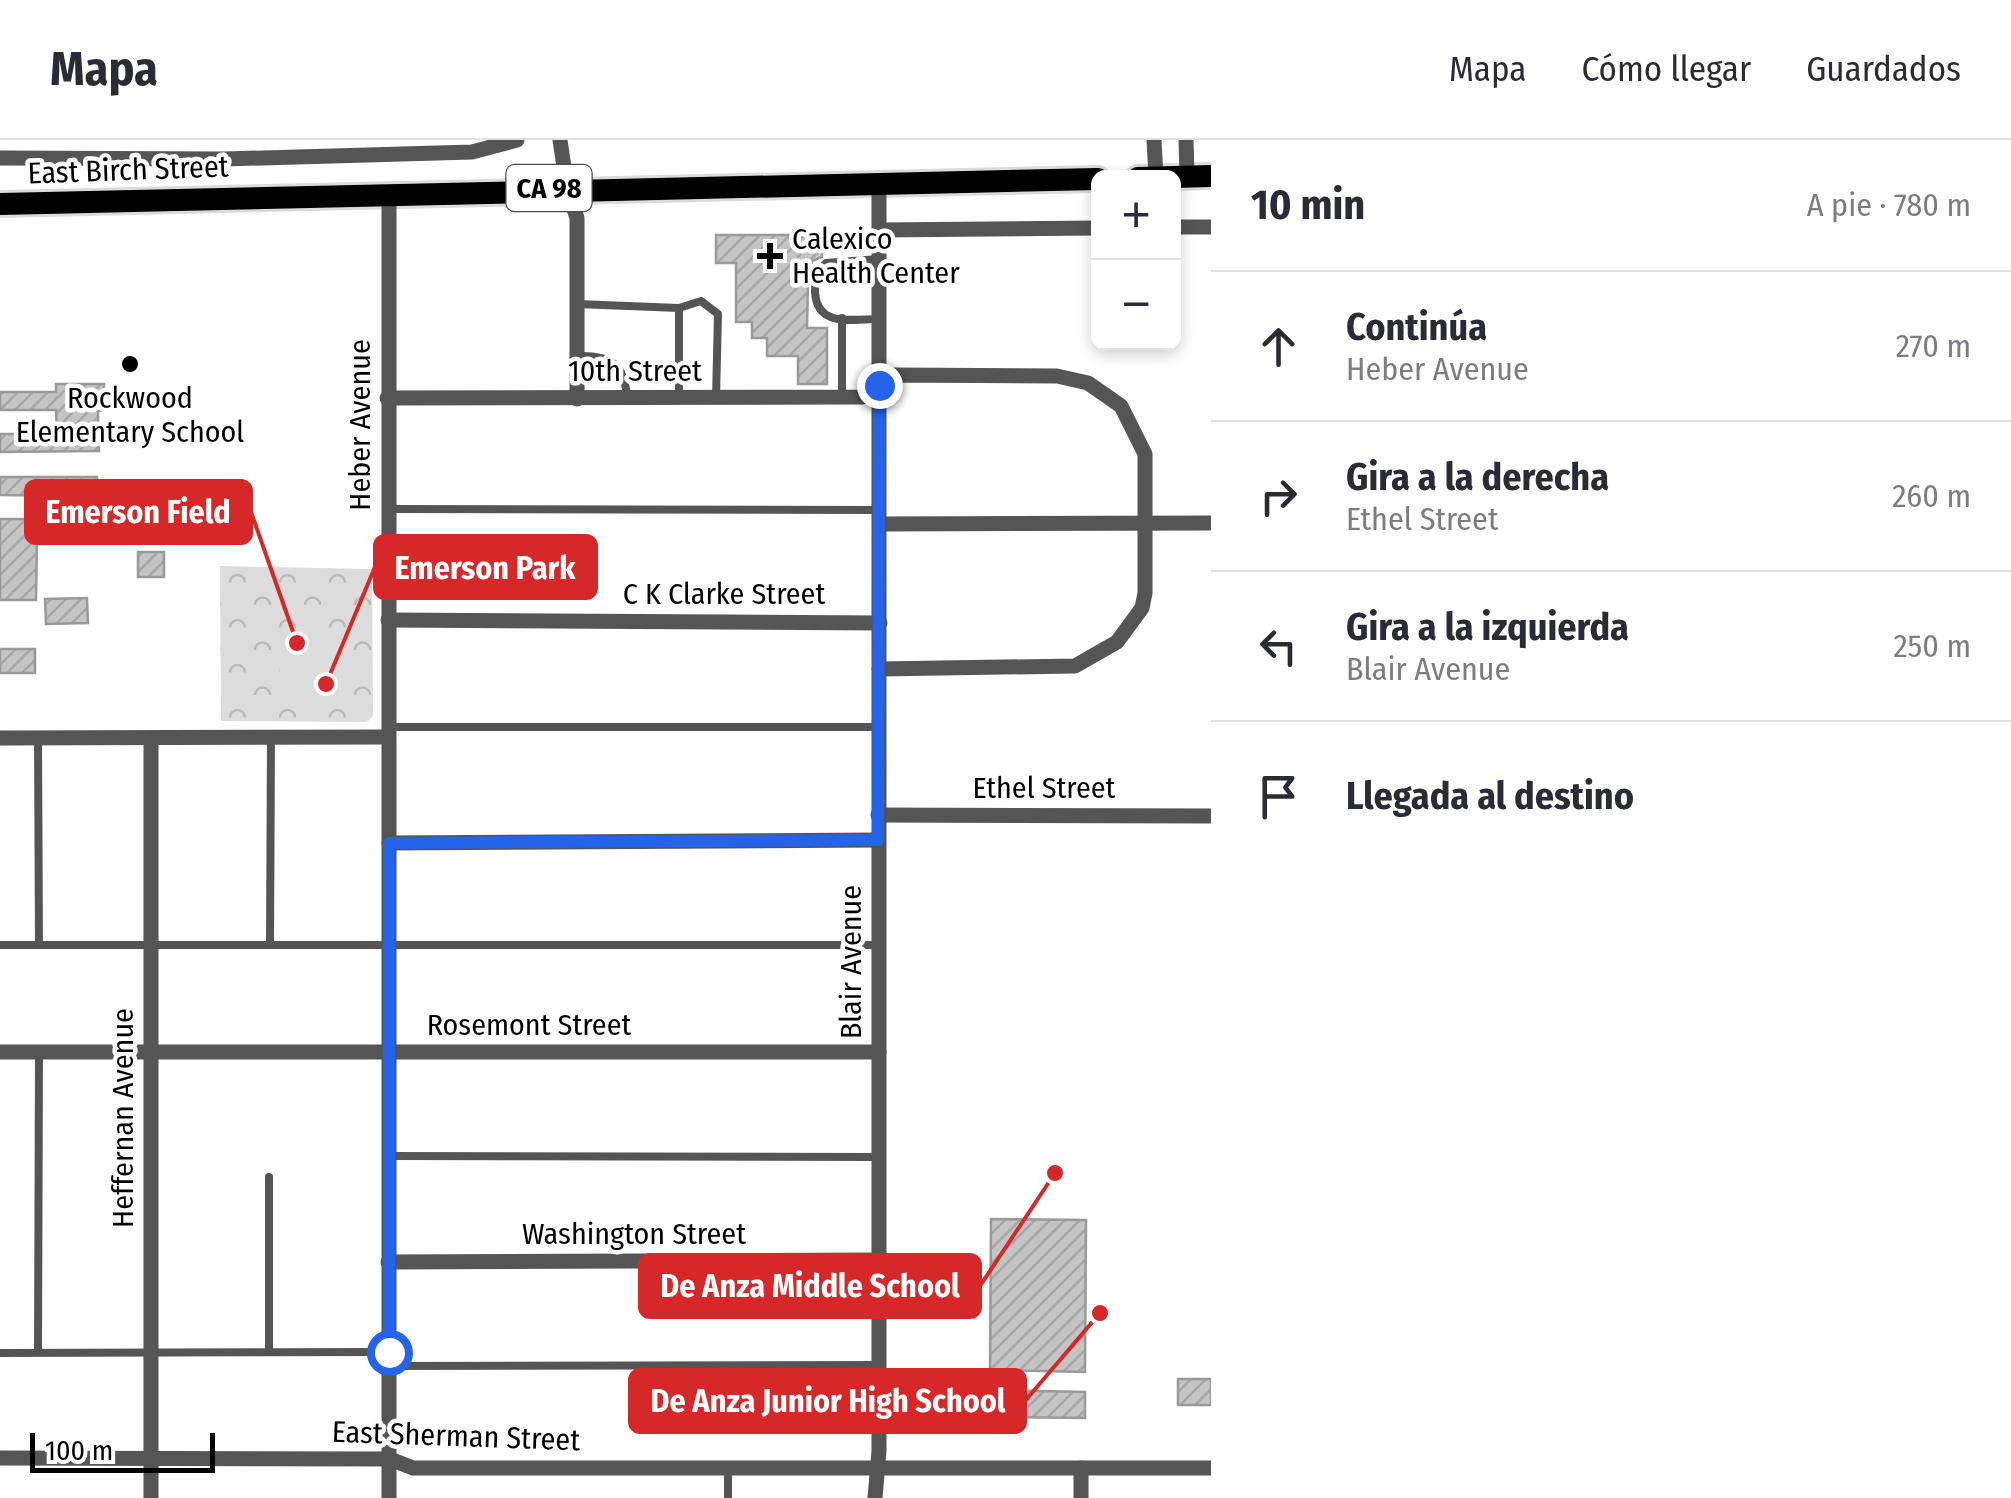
<!DOCTYPE html>
<html lang="es">
<head>
<meta charset="utf-8">
<style>
  :root { --surface:#fff; --page:#f2f2f3; --text:#2b2b33; --muted:#7c7c81; --line:#e1e1e2 }
  body { margin:0; font-family:"Fira Sans Condensed",sans-serif; background:var(--page); color:var(--text) }
  .controls { position:absolute; right:30px; top:30px; display:grid; overflow:hidden; border-radius:15px; box-shadow:0 5px 15px #0003 }
  .controls button { width:90px; height:90px; display:grid; place-items:center; padding:0; border:0; border-bottom:2px solid var(--line); background:var(--surface); color:var(--text); font:50px sans-serif }
  .scale { position:absolute; left:30px; bottom:25px; width:185px; box-sizing:border-box; padding-left:10px; border:5px solid #000; border-top:0; font-size:28px; line-height:35px; white-space:nowrap; color:#000; -webkit-text-stroke:8px #fff; paint-order:stroke }
  .stop { position:absolute; width:30px; height:30px; margin:-22px; border:8px solid #2563eb; border-radius:50%; background:#fff }
  .stop.end { background:#2563eb; border-color:#fff; box-shadow:0 2px 10px #0008 }
  .list { margin:0; padding:0; list-style:none }
  h2 { display:flex; justify-content:space-between; align-items:center; height:130px; margin:0; padding:0 40px; font-size:42px }
  h2 small { font-size:32px; font-weight:400; color:var(--muted) }
  .list li { display:grid; grid-template-columns:65px 1fr auto; gap:30px; align-items:center; box-sizing:border-box; height:150px; padding:0 40px; border-top:2px solid var(--line) }
  .list b { display:block; font-size:38px; white-space:nowrap }
  .list p { margin:0; font-size:32px; white-space:nowrap; color:var(--muted) }
  .list em { font-size:32px; font-style:normal; color:var(--muted) }
  .icon { flex:none; width:55px; height:55px; fill:none; stroke:currentColor; stroke-width:2; stroke-linecap:round; stroke-linejoin:round }
  .map { position:relative; flex:none; width:1211px; height:1358px; overflow:hidden }
  header { display:flex; align-items:center; gap:60px; box-sizing:border-box; height:140px; padding:0 50px; background:var(--surface); border-bottom:2px solid var(--line) }
  header strong { font-size:48px }
  nav { display:flex; gap:55px; margin-inline-start:auto; font-size:35px }
  main { display:flex }
  aside { flex:1; background:var(--surface) }
  .map>svg:first-child { display:block }
</style>
</head>
<body>
<header>
<strong>Mapa</strong>
<nav><a>Mapa</a><a>Cómo llegar</a><a>Guardados</a></nav>
</header>
<main>
<div class="map">
<svg width="1211" height="1358" viewBox="0 0 1211 1358">
  <defs>
    <pattern id="park-crowns" width="20" height="18" patternUnits="userSpaceOnUse" patternTransform="scale(2.5)"><rect width="20" height="18" fill="#dcdcdc"/><path d="M2 6a3 3 0 1 1 6 0M12 15a3 3 0 1 1 6 0" fill="none" stroke="#bbb"/></pattern>
    <pattern id="building-hatch" width="6" height="6" patternUnits="userSpaceOnUse" patternTransform="scale(2.5)"><rect width="6" height="6" fill="#c4c4c4"/><path d="M-1 1l2-2M0 6l6-6M5 7l2-2" fill="none" stroke="#a7a7a7"/></pattern>
  </defs>
  <rect width="100%" height="100%" fill="#fff"/>
  <polygon fill="url(#park-crowns)" points="220,426 372,429 373,576 367,582 221,581"/>
  <path fill="#dcdcdc" d="M327,497l20,4 1,37 -23,25 -36,-2c-15,-29 -13,-38 9,-62z"/>
  <g fill="url(#building-hatch)" stroke="#999" stroke-width="2.5">
    <polygon points="716,95 822,95 822,117 812,121 808,142 807,188 827,188 827,244 798,244 798,216 767,216 767,198 752,198 752,182 736,182 736,123 716,123"/>
    <polygon points="56,244 104,244 104,270 98,271 99,311 0,312 0,294 57,294 56,270 0,270 0,252 56,252"/>
    <polygon points="0,337 97,337 97,374 114,374 114,391 97,392 97,396 37,397 36,460 0,460 0,379 70,379 70,356 0,355"/>
    <rect x="138" y="412" width="26" height="25"/>
    <polygon points="87,458 88,483 46,484 45,459"/>
    <rect x="0" y="509" width="35" height="24"/>
    <polygon points="991,1079 1086,1080 1085,1232 990,1230"/>
    <rect x="1178" y="1239" width="33" height="26"/>
    <polygon points="990,1250 1085,1252 1085,1278 990,1277"/>
  </g>
  <g fill="none" stroke-linecap="round" stroke-linejoin="round">
    <defs>
      <g id="primary">
        <polyline points="1138,38 1211,36"/>
        <polyline points="0,64 1098,39"/>
      </g>
    </defs>
    <use href="#primary" stroke="#dbdbdb" stroke-width="28"/>
    <g stroke="#555" stroke-width="8">
      <path d="M879,119l-53,4c-9,9 -11,16 -11,29 2,36 37,27 64,27"/>
      <polyline points="577,164 679,168 679,257"/>
      <polyline points="679,168 701,161 718,174 716,258"/>
      <path d="M577,216c34,-1 48,7 50,43"/>
      <polyline points="842,257 842,178"/>
      <polyline points="387,369 878,370"/>
      <polyline points="388,587 879,587"/>
      <polyline points="38,598 39,805"/>
      <polyline points="0,805 878,805"/>
      <polyline points="270,805 271,598"/>
      <polyline points="388,1016 878,1017"/>
      <polyline points="269,1037 269,1212"/>
      <polyline points="38,1212 39,913"/>
      <polyline points="0,1213 389,1212"/>
      <polyline points="389,1226 879,1225"/>
      <polyline points="728,1328 728,1358"/>
    </g>
    <g stroke="#555" stroke-width="15">
      <polyline points="560,0 567,48 577,78 577,259"/>
      <polyline points="1154,0 1156,37"/>
      <polyline points="1186,0 1187,36"/>
      <polyline points="0,18 224,19 472,12 517,0"/>
      <polyline points="389,53 389,1358"/>
      <polyline points="1174,87 1211,87"/>
      <polyline points="879,90 1098,88"/>
      <polyline points="387,258 862,257 894,235 1057,236 1088,243 1121,266 1145,314 1145,453 1142,468 1117,502 1075,526 879,529"/>
      <polyline points="880,384 1211,383"/>
      <polyline points="388,480 880,483"/>
      <polyline points="0,598 388,597"/>
      <polyline points="151,598 151,1358"/>
      <polyline points="878,675 1211,676"/>
      <polyline points="389,703 878,700"/>
      <polyline points="0,912 879,912"/>
      <polyline points="388,1122 879,1120"/>
      <polyline points="0,1318 390,1319 413,1328 1211,1328"/>
      <polyline points="1081,1328 1081,1358"/>
      <polyline points="875,1358 879,1311 879,45"/>
    </g>
    <use href="#primary" stroke="#000" stroke-width="22"/>
  </g>
  <g fill="none" stroke-linecap="round" stroke-linejoin="round">
    <polyline stroke="#2563eb" stroke-width="12" points="389,1212 389,703 878,700 879,245"/>
  </g>
  <g fill="#000" stroke="#fff" stroke-width="4">
    <path d="M765 101h10v10h10v10h-10v10h-10v-10h-10v-10h10z"/>
    <circle cx="130" cy="224" r="10"/>
  </g>
  <g text-anchor="middle" stroke-width="9" stroke-linejoin="round" paint-order="stroke">
    <rect fill="#fff" stroke="#4c4c4c" stroke-width="2.5" x="506.5" y="25" width="85" height="46" rx="8"/>
    <g font-size="28" font-weight="bold" fill="#000">
      <text x="549" y="58">CA 98</text>
    </g>
    <g font-size="30" fill="#000" stroke="#fff">
      <text transform="translate(128 30) rotate(-2)" y="10">East Birch Street</text>
      <text x="635" y="241">10th Street</text>
      <text transform="translate(360 285) rotate(-90)" y="10">Heber Avenue</text>
      <text x="724" y="464">C K Clarke Street</text>
      <text x="1044" y="658">Ethel Street</text>
      <text transform="translate(851 822) rotate(-90)" y="10">Blair Avenue</text>
      <text x="529" y="895">Rosemont Street</text>
      <text transform="translate(123 978) rotate(-90)" y="10">Heffernan Avenue</text>
      <text x="634" y="1104">Washington Street</text>
      <text transform="translate(456 1296) rotate(2)" y="10">East Sherman Street</text>
    </g>
    <g font-size="30" fill="#000" stroke="#fff" text-anchor="start">
      <text x="792" y="109">Calexico<tspan x="792" dy="34">Health Center</tspan></text>
      <text x="130" y="268" text-anchor="middle">Rockwood<tspan x="130" dy="34">Elementary School</tspan></text>
    </g>
  </g>
  <path fill="none" stroke="#d62828" stroke-width="4" d="M297 503L251 372M326 544L375 427M1055 1033L980 1146M1100 1173L1025 1261"/>
  <g fill="#d62828" stroke="#fff" stroke-width="4">
    <circle cx="297" cy="503" r="10"/>
    <circle cx="326" cy="544" r="10"/>
    <circle cx="1055" cy="1033" r="10"/>
    <circle cx="1100" cy="1173" r="10"/>
  </g>
  <g fill="#d62828" stroke="#d62828" stroke-width="4">
    <rect x="26" y="341" width="225" height="62" rx="10"/>
    <rect x="375" y="396" width="221" height="62" rx="10"/>
    <rect x="640" y="1115" width="340" height="62" rx="10"/>
    <rect x="630" y="1230" width="395" height="62" rx="10"/>
  </g>
  <g font-size="32" text-anchor="middle" font-weight="bold" fill="#fff">
    <text x="138" y="383">Emerson Field</text>
    <text x="485" y="439">Emerson Park</text>
    <text x="810" y="1157">De Anza Middle School</text>
    <text x="828" y="1272">De Anza Junior High School</text>
  </g>
</svg>
<div class="controls">
<button>+</button>
<button>−</button>
</div>
<div class="scale">100 m</div>
<div class="stop" style="left:389px;top:1212px"></div>
<div class="stop end" style="left:879px;top:245px"></div>
</div>
<aside>
<h2>10 min<small>A pie · 780 m</small></h2>
<ul class="list">
<li><svg class="icon" aria-label="ahead" viewBox="0 0 24 24"><path d="M12 20V5M6 11l6-6 6 6"/></svg><div><b>Continúa</b><p>Heber Avenue</p></div><em>270 m</em></li>
<li><svg class="icon" aria-label="right" viewBox="0 0 24 24"><path d="M7 20v-9h11M14 6l5 5-5 5"/></svg><div><b>Gira a la derecha</b><p>Ethel Street</p></div><em>260 m</em></li>
<li><svg class="icon" aria-label="left" viewBox="0 0 24 24"><path d="M17 20v-9H6M10 6l-5 5 5 5"/></svg><div><b>Gira a la izquierda</b><p>Blair Avenue</p></div><em>250 m</em></li>
<li><svg class="icon" aria-label="arrive" viewBox="0 0 24 24"><path d="M6 21V4h12l-3 4 3 4H6"/></svg><div><b>Llegada al destino</b></div></li>
</ul>
</aside>
</main>
</body>
</html>
